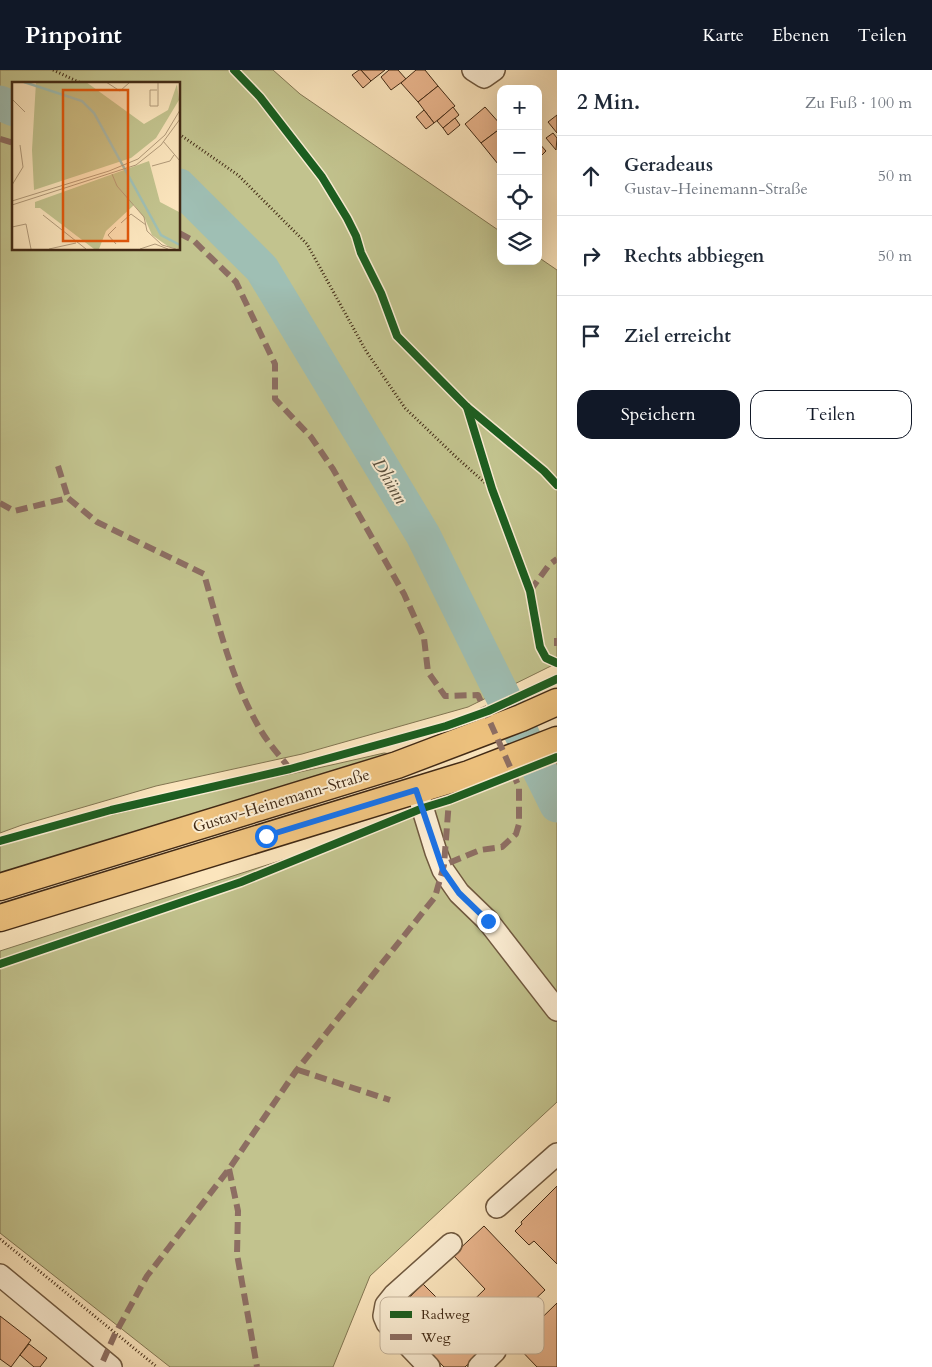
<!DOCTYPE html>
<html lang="de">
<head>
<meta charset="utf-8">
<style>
  :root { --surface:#fff; --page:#f6f6f7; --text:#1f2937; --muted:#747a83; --line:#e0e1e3; --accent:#111827 }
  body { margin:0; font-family:Cardo,serif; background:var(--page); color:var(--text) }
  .controls { position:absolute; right:15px; top:15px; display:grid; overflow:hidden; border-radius:10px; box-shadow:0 5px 20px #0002 }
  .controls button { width:45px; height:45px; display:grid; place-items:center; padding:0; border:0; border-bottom:1px solid var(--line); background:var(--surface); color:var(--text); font:25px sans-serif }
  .stop { position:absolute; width:15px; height:15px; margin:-11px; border:4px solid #1a73e8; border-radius:50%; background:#fff }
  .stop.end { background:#1a73e8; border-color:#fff; box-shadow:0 1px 5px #0008 }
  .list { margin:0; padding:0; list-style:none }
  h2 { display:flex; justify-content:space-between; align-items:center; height:65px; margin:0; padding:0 20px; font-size:21px }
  h2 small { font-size:16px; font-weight:400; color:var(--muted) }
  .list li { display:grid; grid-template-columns:32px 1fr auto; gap:15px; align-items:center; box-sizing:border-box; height:80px; padding:0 20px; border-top:1px solid var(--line) }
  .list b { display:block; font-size:19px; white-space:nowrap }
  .list p { margin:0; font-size:16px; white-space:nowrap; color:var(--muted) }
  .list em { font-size:16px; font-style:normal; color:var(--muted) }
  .actions { display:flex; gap:10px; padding:15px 20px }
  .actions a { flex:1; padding:11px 0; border:1px solid var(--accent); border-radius:15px; text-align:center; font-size:18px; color:var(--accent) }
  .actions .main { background:var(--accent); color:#fff }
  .icon { flex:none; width:28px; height:28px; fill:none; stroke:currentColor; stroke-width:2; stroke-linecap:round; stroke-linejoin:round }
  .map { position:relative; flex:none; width:557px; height:1297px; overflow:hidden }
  header { display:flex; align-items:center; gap:30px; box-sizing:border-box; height:70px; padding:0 25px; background:var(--accent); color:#fff }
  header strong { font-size:24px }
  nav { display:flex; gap:28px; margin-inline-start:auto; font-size:18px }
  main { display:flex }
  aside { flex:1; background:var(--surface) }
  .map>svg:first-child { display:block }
</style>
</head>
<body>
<header>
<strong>Pinpoint</strong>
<nav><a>Karte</a><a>Ebenen</a><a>Teilen</a></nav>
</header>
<main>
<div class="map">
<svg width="557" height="1297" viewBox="0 0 557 1297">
  <rect width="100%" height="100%" fill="#fbe5bd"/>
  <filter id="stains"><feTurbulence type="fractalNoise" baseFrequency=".004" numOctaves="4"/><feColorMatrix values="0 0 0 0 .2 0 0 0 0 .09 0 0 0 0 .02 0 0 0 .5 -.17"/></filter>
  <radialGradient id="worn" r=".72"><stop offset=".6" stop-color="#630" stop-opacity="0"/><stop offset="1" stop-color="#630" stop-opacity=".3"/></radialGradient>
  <g fill="#c2c38e" stroke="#827652" fill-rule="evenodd">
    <path d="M0,0h273l27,24 201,138v29h37v-4l19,13v393l-89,44 -166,47 -146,32 -134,39 -22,8zM14,14h165v165h-165z"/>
    <path d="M384,683l8,1 -392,119v-27c125,-39 256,-63 384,-93z"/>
    <polygon points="557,693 557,1032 370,1206 333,1297 170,1297 0,1163 0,881 388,756"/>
  </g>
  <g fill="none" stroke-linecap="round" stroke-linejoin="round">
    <g stroke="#9fbfb4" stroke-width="35">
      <polyline points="0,33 14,39"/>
      <polyline points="179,116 262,199 423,465 557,735"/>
    </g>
  </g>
  <g fill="#e9b58d" stroke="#422a15">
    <polygon points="359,0 361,0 371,11 363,18 352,5"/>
    <polygon points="361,0 385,0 371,11"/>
    <polygon points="389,0 398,0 406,9 391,20 381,7"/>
    <polygon points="416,0 425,0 438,16 418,32 401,13"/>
    <polygon points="438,16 455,36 434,53 418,32"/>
    <polygon points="453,37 459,45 443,58 437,51"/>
    <polygon points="485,37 501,55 501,58 481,73 465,54"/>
    <polygon points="424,40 434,53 426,59 416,47"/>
    <polygon points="557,45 557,63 548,52"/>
    <polygon points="455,48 460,55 448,65 443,58"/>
    <polygon points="501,58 501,91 498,94 481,73"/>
    <polygon points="553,63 557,68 556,80 546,68"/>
    <polygon points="538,72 546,81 539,88 538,87"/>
    <polygon points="557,1116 557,1194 534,1171 529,1175 515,1161 522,1154 521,1152"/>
    <polygon points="484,1156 545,1220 529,1235 541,1248 515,1274 503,1260 465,1297 444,1297 393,1244 423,1214 456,1247 485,1219 453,1185"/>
    <polygon points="557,1233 557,1297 537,1297 515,1274"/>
    <polygon points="0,1246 31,1270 11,1297 0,1289"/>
    <polygon points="29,1274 47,1288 40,1297 34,1297 20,1285"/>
  </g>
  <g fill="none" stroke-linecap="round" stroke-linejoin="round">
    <defs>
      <g id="minor">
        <polyline points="473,0 484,7 494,0"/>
        <polyline points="417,720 436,782 443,800 459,823 488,851 557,940"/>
        <polyline points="497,1137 557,1084"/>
        <polyline points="0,1205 111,1297"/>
        <polyline points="429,1297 387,1253 384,1246 386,1235 394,1225 451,1174"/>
        <polyline points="479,1297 495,1281"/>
      </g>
      <g id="major">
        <polyline points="0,817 397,695 521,648 557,632"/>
        <polyline points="0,848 469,704 557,670"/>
      </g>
    </defs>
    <use href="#minor" stroke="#70593f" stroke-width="24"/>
    <use href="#major" stroke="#422a15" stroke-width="29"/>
    <g stroke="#422a15" stroke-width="3" stroke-dasharray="1 2.5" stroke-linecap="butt">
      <polyline points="53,0 83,14"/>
      <polyline points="179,64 238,105 307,174 366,281 405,338 456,387 492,419"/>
      <polyline points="0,1169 157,1297"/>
    </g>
    <use href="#minor" stroke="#fceed4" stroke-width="21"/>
    <use href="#major" stroke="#eec27e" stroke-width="26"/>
    <g stroke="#8d6e63" stroke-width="6" stroke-dasharray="12 6" stroke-linecap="butt">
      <polyline points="0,69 14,73"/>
      <polyline points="179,163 194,171 236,212 275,294 275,329 311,367 333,399 404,524 424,568 428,602 445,626 478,625 519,717 519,754 516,764 502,777 480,780 444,795"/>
      <polyline points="58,396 68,428"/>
      <path d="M0,433l14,8 54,-13 29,24 107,52c15,53 28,107 56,155 8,14 20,27 30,40"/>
      <polyline points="530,521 549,495 557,489"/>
      <polyline points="557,568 557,576"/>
      <polyline points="298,1000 390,1030"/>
      <polyline points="229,1099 238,1141 237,1184 257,1297"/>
      <polyline points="103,1291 115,1264 147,1206 229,1099 296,1001 435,827 444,795 449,730"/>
    </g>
    <defs>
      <g id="cycleway">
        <polyline points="234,0 260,27 322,107 347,148 356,166 361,183 381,223 397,266 467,337 544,401 557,415"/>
        <polyline points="467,337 492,419 530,521 540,577 546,588 557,593"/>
        <polyline points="0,771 111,740 290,699 446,656 488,641 557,609"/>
        <polyline points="0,894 241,812 423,738 449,730 557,687"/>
      </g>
    </defs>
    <use href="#cycleway" stroke="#fceed4" stroke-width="11"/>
    <use href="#cycleway" stroke="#1b5e20" stroke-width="8"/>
  </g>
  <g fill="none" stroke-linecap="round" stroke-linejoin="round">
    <polyline stroke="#1a73e8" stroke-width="6" points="266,766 416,720 443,800 459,823 488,851"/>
  </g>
  <g text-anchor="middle" stroke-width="4" stroke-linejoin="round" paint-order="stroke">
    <g font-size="16" fill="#422a15" stroke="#fceed4">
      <text transform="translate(281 730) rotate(-17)" y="6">Gustav-Heinemann-Straße</text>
    </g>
    <g font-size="18" font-style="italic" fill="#594f3d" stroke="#fceed4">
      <text transform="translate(390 411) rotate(59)" y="6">Dhünn</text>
    </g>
  </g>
  <g transform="translate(12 12)">
    <rect width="168" height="168" fill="#fbe5bd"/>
    <path d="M24,0h50l58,42 24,-14 9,-26 2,16 -23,38 -25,20 -97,32 -2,-40zM137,79l11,41 19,10v37l-10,-2 -17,-12 -7,-16 -11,-14 -28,26 -7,18h-5l-54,-41h-5v-6z" fill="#c2c38e"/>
    <path fill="none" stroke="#9fbfb4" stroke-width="2.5" d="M12,0l58,19 12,12 67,122 19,10"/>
    <path fill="none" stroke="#b19a7a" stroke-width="1" d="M94,0l14,9 10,-9M145,8h-7v16h8v-24M0,17l13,13M151,59l17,20M140,84l18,-5 4,-6M100,92l5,12 27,31 3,14 15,14 14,4M0,103l11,-18 -3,-22M0,119l97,-30 29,-12 27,-24 15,-25M0,123l124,-40 25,-20 19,-26M31,133l43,34M109,141l10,-9 15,11M0,145l14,-3 5,25M104,145l-8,8 8,9M37,167l27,-6M128,167l15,-5 13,5"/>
    <path fill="#e0570c" fill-opacity="0.15" stroke="#e0570c" stroke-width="2.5" d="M51,8h65v151h-65z"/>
    <rect width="168" height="168" fill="none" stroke="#422a15" stroke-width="2.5"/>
  </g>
  <rect x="380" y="1227" width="164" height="57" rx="8" fill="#fceed4" stroke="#c4b39b" stroke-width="1"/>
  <rect x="390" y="1241" width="22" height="7" fill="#1b5e20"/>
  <rect x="390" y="1264" width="22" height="6" fill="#8d6e63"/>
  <g font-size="14" fill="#422a15">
    <text x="421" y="1249">Radweg</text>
    <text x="421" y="1272">Weg</text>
  </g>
  <rect width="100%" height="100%" filter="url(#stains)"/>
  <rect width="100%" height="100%" fill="url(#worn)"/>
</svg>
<div class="controls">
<button>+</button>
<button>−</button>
<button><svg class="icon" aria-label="locate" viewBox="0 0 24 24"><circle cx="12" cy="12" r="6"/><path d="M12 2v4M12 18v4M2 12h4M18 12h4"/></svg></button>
<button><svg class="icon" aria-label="layers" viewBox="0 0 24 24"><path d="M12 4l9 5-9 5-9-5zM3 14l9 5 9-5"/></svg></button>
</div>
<div class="stop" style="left:266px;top:766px"></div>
<div class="stop end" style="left:488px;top:851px"></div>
</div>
<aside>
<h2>2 Min.<small>Zu Fuß · 100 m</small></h2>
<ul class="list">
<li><svg class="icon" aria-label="ahead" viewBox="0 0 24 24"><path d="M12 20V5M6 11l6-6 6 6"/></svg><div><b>Geradeaus</b><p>Gustav-Heinemann-Straße</p></div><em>50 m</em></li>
<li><svg class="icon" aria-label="right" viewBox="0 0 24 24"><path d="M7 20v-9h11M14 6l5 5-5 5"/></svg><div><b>Rechts abbiegen</b></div><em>50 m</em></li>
<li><svg class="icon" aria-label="arrive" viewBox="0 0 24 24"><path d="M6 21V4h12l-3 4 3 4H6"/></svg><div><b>Ziel erreicht</b></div></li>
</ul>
<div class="actions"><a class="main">Speichern</a><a>Teilen</a></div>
</aside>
</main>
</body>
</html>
